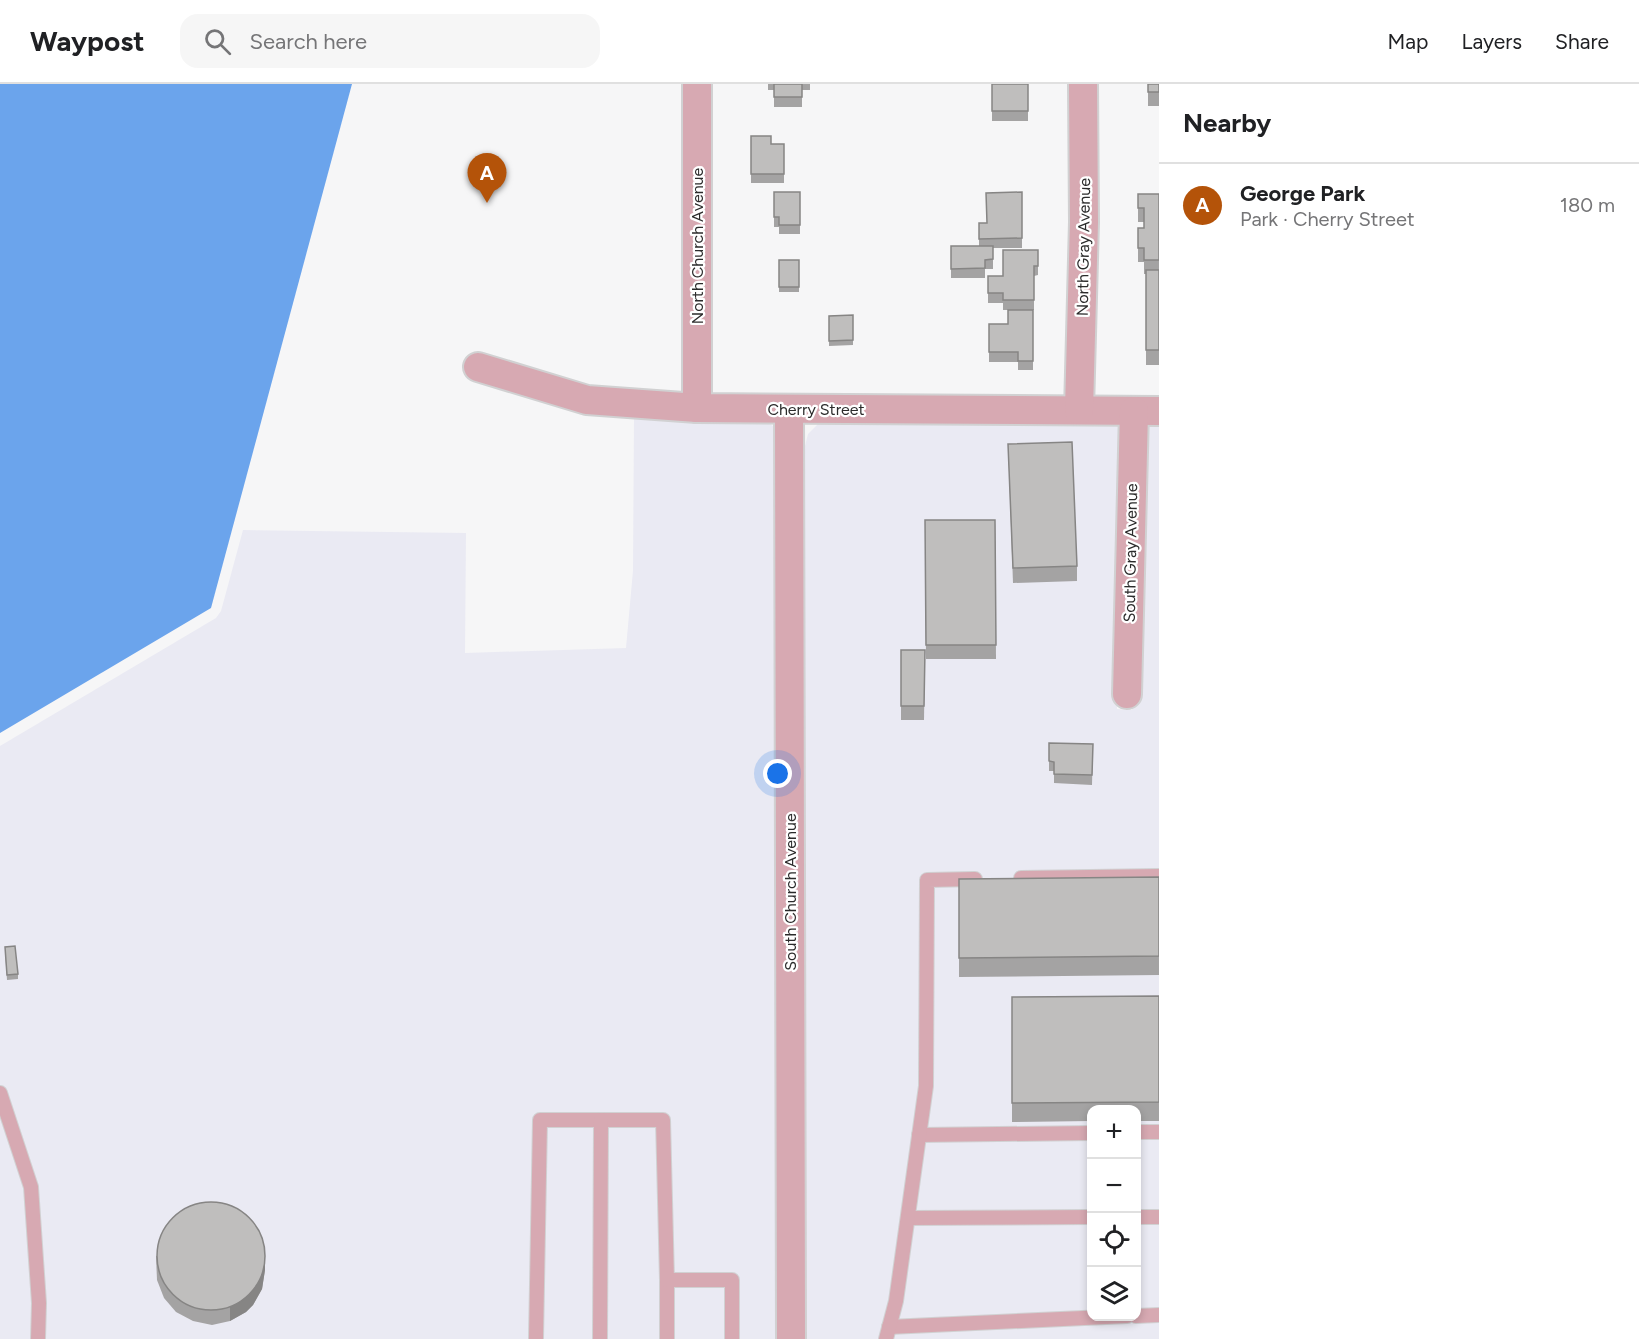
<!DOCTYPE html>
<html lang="en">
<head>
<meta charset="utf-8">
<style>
  :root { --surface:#fff; --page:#f6f6f6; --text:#202124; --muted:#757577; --line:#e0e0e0; --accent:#b45309 }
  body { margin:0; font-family:Figtree,sans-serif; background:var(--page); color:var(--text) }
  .controls { position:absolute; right:18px; bottom:18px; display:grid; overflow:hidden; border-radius:12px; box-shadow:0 3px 9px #0003 }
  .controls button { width:54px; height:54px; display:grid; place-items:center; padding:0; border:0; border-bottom:2px solid var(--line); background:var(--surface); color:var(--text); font:30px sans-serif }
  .you { position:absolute; left:778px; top:690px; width:21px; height:21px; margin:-15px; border:4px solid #fff; border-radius:50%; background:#1a73e8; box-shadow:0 0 0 9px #1a73e833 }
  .badge { display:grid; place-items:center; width:39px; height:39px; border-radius:50%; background:var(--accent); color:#fff; font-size:20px; font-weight:700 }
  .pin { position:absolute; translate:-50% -50px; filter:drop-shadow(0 2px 3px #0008) }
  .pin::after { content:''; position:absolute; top:32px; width:21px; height:18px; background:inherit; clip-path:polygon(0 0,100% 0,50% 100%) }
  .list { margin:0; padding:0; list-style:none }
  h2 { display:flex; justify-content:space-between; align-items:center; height:78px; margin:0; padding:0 24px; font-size:26px }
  h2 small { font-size:20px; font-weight:400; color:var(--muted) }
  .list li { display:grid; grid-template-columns:39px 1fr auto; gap:18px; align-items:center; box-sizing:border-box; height:84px; padding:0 24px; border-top:2px solid var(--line) }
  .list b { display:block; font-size:22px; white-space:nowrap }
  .list p { margin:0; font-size:20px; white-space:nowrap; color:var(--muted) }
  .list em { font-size:20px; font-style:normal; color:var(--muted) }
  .icon { flex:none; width:33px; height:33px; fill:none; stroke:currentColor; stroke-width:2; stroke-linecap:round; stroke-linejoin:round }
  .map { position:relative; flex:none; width:1159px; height:1255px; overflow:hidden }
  header { display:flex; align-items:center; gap:36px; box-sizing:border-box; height:84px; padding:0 30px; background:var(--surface); border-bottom:2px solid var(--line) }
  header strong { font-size:28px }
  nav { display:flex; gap:33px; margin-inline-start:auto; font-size:21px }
  .search { width:420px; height:54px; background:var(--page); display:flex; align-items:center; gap:15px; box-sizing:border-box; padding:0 21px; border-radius:18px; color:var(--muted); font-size:22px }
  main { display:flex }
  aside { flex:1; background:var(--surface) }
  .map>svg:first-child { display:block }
</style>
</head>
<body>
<header>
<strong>Waypost</strong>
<div class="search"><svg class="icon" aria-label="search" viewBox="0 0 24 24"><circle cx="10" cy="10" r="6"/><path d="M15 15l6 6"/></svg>Search here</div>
<nav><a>Map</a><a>Layers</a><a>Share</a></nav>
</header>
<main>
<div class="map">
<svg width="1159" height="1255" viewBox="0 0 1159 1255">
  <rect width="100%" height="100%" fill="#f6f6f7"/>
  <g fill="#eaeaf3" fill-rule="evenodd">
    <polygon points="634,334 759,335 766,337 777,345 779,1255 0,1255 0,662 216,534 221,527 243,446 466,449 465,569 626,564 633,487"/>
    <path d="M1159,335v920h-357l-5,-481 8,-412 3,-12 10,-10 6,-3 296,3 3,7 -6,278 15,1 9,-273 5,-13zM1092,1026h44v206h-44z"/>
  </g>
  <polygon fill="#6ba4ec" points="0,0 352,0 211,524 0,649"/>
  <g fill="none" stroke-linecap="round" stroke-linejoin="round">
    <defs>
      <g id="service">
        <polyline points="1021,794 1159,792"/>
        <polyline points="0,1009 31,1103 39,1219 38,1255"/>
        <polyline points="1136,1048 1159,1048"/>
        <polyline points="919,1051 1092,1049"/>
        <polyline points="1136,1133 1159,1133"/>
        <polyline points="908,1134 1092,1133"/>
        <polyline points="667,1196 667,1255"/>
        <polyline points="1136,1232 1159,1231"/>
        <polyline points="889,1243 1127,1232"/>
        <polyline points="536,1255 540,1036 663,1036 667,1196 732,1196 732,1255"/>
        <polyline points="600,1255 601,1036"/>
        <polyline points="886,1255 896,1217 926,1002 927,796 975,795"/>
      </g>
      <g id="minor">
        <polyline points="697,0 697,324"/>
        <polyline points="478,283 587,316 697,324 1159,327"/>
        <polyline points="789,325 791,1255"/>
        <polyline points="1079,326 1084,138 1083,0"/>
        <polyline points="1127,610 1134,327"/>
      </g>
    </defs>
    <use href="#service" stroke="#d1d1d2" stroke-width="16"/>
    <use href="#minor" stroke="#d1d1d2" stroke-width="32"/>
    <use href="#service" stroke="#d7a9b2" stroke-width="14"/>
    <use href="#minor" stroke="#d7a9b2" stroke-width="28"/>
  </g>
  <g fill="#a4a3a3">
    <polygon points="768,0 810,0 810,6 802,6 802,23 774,23 774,6 768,6"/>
    <rect x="992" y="0" width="36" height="37"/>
    <rect x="1148" y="0" width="11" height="22"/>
    <polygon points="751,52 771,60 784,60 784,99 751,99"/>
    <polygon points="774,108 800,108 800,150 779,150 779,143 774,143"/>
    <polygon points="1022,108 1022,164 993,164 993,185 985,185 985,194 951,194 951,162 979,162 979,139 987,139"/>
    <polygon points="1138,110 1159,110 1159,281 1146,281 1146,190 1144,190 1144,178 1138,178 1138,144 1144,144 1144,138 1138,138"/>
    <polygon points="1038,166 1038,191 1034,192 1034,226 1010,226 1033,226 1033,286 1018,286 1018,278 989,278 989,240 1008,240 1008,226 1003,226 1003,219 988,219 988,192 1003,192"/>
    <rect x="779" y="176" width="20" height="32"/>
    <polygon points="853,231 853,261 829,262 829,232"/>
    <polygon points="1008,360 1077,482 1077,497 1013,499"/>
    <polygon points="925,436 995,436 996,575 926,575"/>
    <polygon points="901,566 925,566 924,636 901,636"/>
    <polygon points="1049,659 1093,660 1092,701 1054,699 1054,687 1049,687"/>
    <polygon points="1159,793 1159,891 959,893 959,795"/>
    <polygon points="5,868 18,890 18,895 7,896"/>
    <polygon points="1159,912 1159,1037 1137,1037 1137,1026 1092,1026 1092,1037 1012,1038 1012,913"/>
    <polygon points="156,1172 265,1186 262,1205 253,1221 246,1228 230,1237 212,1241 193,1237 176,1228 164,1214 157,1196"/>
  </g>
  <polygon fill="#868584" points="265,1171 265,1186 262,1205 253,1221 246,1228 230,1237 230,1223"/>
  <g fill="#bfbebd" stroke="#868584" stroke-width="1.5">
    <rect x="774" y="0" width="28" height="13"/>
    <rect x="992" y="0" width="36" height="27"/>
    <rect x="1148" y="0" width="11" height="8"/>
    <polygon points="751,52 771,52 771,60 784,60 784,90 751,90"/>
    <polygon points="774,108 800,108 800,141 779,141 779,133 774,133"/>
    <polygon points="1022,108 1022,154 979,155 979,139 987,139 986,109"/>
    <polygon points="1138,110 1159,110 1159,176 1144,176 1144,164 1138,164 1138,144 1144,144 1144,124 1138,124"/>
    <polygon points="951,162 993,162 993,175 985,176 985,184 951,185"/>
    <polygon points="1003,166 1038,166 1038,182 1034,182 1034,216 1003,216 1003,209 988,209 988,192 1003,192"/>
    <rect x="779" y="176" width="20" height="27"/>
    <rect x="1146" y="186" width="13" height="80"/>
    <polygon points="1008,226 1033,226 1033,277 1018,277 1018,268 989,268 989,240 1008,240"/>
    <polygon points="853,231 853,256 829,257 829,232"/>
    <polygon points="1072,358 1077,482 1013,484 1008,360"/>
    <polygon points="925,436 995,436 996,561 926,561"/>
    <polygon points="901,566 925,566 924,622 901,622"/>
    <polygon points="1049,659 1093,660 1092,691 1054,690 1054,678 1049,677"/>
    <polygon points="1159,793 1159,872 959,874 959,795"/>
    <polygon points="15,862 18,890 7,891 5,863"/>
    <polygon points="1159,912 1159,1018 1012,1019 1012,913"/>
    <circle cx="211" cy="1172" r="54"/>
  </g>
  <g text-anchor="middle" stroke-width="4.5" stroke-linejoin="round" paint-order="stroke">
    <g font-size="16" fill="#2b2b2b" stroke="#fff">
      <text transform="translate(697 162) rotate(-90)" y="6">North Church Avenue</text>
      <text transform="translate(1083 163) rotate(-89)" y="6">North Gray Avenue</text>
      <text x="816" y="331">Cherry Street</text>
      <text transform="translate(1130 469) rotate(-89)" y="6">South Gray Avenue</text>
      <text transform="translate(790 808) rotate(-90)" y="6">South Church Avenue</text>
    </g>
  </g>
</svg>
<div class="controls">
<button>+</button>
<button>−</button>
<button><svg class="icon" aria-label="locate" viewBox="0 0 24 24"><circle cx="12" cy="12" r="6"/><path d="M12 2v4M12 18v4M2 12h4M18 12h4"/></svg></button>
<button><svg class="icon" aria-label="layers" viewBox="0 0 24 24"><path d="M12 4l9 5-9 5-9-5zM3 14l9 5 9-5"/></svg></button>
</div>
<div class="you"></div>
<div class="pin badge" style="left:487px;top:119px">A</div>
</div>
<aside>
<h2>Nearby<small></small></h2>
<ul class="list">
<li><span class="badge">A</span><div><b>George Park</b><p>Park · Cherry Street</p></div><em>180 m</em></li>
</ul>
</aside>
</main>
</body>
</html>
